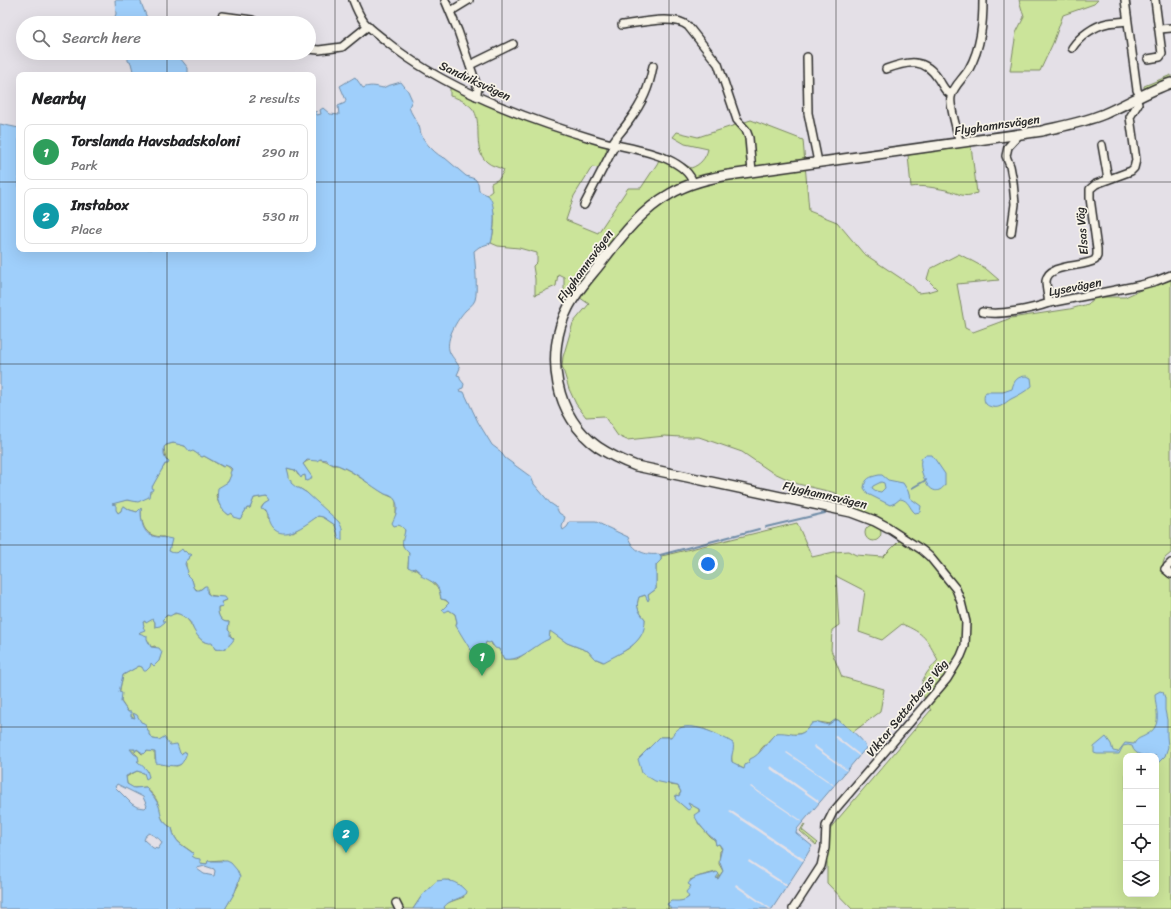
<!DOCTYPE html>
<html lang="en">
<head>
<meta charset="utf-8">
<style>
  :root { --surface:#fff; --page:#f2f2f2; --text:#202124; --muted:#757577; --line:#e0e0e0; --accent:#b45309 }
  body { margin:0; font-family:Sriracha,sans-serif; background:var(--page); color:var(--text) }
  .controls { position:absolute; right:12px; bottom:12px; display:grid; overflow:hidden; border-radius:8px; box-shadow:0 4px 16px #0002 }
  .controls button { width:36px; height:36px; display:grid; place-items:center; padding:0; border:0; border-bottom:1px solid var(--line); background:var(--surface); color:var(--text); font:20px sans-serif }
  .you { position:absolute; left:708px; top:564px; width:14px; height:14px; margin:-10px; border:3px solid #fff; border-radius:50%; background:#1a73e8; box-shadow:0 0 0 6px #1a73e833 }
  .badge { display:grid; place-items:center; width:26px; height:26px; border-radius:50%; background:var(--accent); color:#fff; font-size:13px; font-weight:700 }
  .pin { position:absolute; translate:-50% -33px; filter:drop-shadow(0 1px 2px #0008) }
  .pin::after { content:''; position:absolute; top:21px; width:14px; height:12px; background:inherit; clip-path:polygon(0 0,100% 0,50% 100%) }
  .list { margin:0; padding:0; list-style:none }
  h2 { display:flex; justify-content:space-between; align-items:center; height:52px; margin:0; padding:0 16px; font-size:17px }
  h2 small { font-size:13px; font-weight:400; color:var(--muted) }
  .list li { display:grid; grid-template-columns:26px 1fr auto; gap:12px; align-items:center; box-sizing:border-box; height:56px; margin:0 8px 8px; padding:0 8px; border:1px solid var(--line); border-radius:8px }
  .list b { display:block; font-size:15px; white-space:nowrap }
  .list p { margin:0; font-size:13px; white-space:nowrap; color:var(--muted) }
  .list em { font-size:13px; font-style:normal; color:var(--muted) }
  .icon { flex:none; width:22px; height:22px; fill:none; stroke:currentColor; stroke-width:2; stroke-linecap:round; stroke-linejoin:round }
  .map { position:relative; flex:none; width:1171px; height:909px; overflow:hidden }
  .search { position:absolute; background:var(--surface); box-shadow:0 4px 16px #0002; left:16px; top:16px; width:300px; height:44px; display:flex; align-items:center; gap:10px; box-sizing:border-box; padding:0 14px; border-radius:22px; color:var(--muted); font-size:15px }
  .panel { position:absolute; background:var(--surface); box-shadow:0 4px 16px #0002; left:16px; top:72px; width:300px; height:180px; border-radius:8px }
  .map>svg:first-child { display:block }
</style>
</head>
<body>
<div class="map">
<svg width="1171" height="909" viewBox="0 0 1171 909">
  <rect width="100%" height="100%" fill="#e4e0e7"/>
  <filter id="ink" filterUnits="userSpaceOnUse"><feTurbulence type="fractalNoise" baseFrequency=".025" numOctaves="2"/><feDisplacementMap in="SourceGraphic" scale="8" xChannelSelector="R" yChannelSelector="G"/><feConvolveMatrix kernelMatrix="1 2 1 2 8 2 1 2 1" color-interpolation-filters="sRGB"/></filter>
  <g filter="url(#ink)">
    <g fill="#cbe49a" stroke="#7b8862" fill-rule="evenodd">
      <polygon points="1019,0 1098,0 1094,4 1063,15 1053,43 1040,71 1010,71 1016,33 1024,17"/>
      <polygon points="1171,75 1171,79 1146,90 1144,88 1144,86"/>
      <path d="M450,87c50,25 103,45 157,59l-1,7 -7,15 -7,-1 -18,29 -8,24 32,13 30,-45h13l16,-24 6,-12 28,16c9,-3 15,-10 17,-19l-23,-5 -12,-7 4,-5 21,5 53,-17 52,20 6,71 28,11 26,31 48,32 7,8 9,-1 10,-3 -10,-10 3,-10 29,-15 26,14 14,12 -42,4 8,44 8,4 38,-14 59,-9 18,-5 8,-7h29l20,-9 26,-9v274l-6,5 -5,13 11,8v330h-319l-25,-26v-46l5,-11 99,-116c-6,-8 -13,-23 -7,-32 3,-7 9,-12 14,-18 -12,-22 -13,-26 -36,-36l-20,16 -23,-8 6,-41 -29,-15 3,49 -7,5 -1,20 11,27 42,12 -4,23 -27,20 -15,-12h-3l-4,4 -13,-2 -7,3c-7,13 -22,9 -35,8l-15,16c-3,8 -12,13 -17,20l-12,-6 -1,-21 -27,-13 -33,8h-11l-6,7 16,41 8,1 3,6 -3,4v5l10,9v-7l11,6 -1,14 12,14 5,3 1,5 3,-1 3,6 -2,1 -1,13 4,7 -6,8 -1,-1v-6l-16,4 -10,4 1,5 -2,12 -4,3 -17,4 3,5h-226l-1,-2 3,-4 17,-6 -4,-12 -6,-1 -4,-4 -13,1 -14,13 -10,15h-188l14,-25 -17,-24 -14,1 -1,3 -7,-1 -8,-7 2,-2c-11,-10 -19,-10 -22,-26 -17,-10 -8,-18 -18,-32 -2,-3 -6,-5 -8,-9l-13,1 -6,-4 -1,-7 11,-6 7,2 2,3 3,1 -13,-16 2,-5 -9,-8 9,2 4,4 5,-3 8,1v7l5,5 17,2 4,-2 2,-12 -2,2 -11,-9 -11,-5 -6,-1 -4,-4 -2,-7 -14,-14 2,4 -4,-1v-4c-4,-2 -5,-4 -7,-7 -8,-10 -3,-19 -1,-31l16,-9 3,1 17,-6 1,-4 -5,-11 -4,1 -4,-8 -8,-6 4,-6v-5l10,-3 2,3v5l9,-5 -2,-2c3,-4 6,-5 11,-6 21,-5 20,34 39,28l3,7c9,2 14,-3 19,-10 -6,-5 -6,-9 -5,-17 -8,1 -12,-7 -11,-15l5,-1 -3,-3 7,-3 -6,-3 -12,-2 -4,-9 -7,5 -4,-4 -2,-7 -6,-6v-14l3,-1v-5c-5,-2 -10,-3 -15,0l-5,-3 -5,-14c-19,0 -23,-11 -23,-29l-4,4 -7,-2 -6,-4 -3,5 -3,2 -7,-10 16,-3 9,1 13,-6c2,-8 13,-29 20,-34l-3,-1 -2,-13c11,-10 28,3 38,10l2,-1 19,11 2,-2c16,6 -2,23 -9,30 2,9 6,15 13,20l2,-2 9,6 7,-11h3l4,-10 12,-2 4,4 -6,3 -3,4 6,6v6l26,13 25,-16 5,1 12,8 4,12 3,-9 -35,-35 -8,-5 -2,1c-8,-5 -9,-12 -10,-21l8,2 3,5h7l1,6 4,-6 -7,-11c9,-8 22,-5 30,1h5l12,6 35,23 9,4 2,3v13l2,10 3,1 4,5 -2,16 6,7 -1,14c7,1 9,3 14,7 11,10 17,9 19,25l4,1 4,3 -6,7h6l6,4 2,8 -1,4 26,24 6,1 -3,-6 1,-3h5l1,3 7,4 5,10h13l25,-17 7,-3 1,-9 17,13 21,8 6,7 9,4c23,-13 38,-14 42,-43 -6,-7 -10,-12 -6,-22l7,-2 2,5 1,-1 -1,-4 8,-6v-24l5,-5v-4l5,-1 131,-32 15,34 22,-5 14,-1 8,4 27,2 18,-18 -19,-12 -40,-14 -6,-20 -38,-9 -28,-13 -28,-19 -43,-15h-18l-16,-1 -38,4 -9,-4 -14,-20 -18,1 -10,-13 -7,-15 -7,-23 1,-9 10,-34 16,-19 -16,-11 -9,-2v-14l-6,-3 -2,12 -21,9v-16l-2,-13 4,-4v-9l-18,-5 -21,-2 -7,-3c4,-15 6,-35 -4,-48l5,-4 -1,-8 8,-4 5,-9c-5,-3 -13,-4 -17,-8 -16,-13 -3,-41 -15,-54 -6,-6 -14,-10 -22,-12zM1126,756h30v138h-30z"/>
      <path d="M971,146l6,47c-15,6 -17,0 -31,-3 -11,-2 -24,-5 -35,-3l-3,-32z"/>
      <circle cx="873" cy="533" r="8"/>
      <polygon points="804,824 805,825 802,830 818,843 816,845 800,831"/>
    </g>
    <g fill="#9fcffb" stroke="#718da8" fill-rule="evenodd">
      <polygon points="115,0 140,0 149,23 114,23 114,19 116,14"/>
      <polygon points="123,53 164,53 163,54 166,56 168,54 171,56 173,55 176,58 180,58 188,68 188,75 130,75 133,74 131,72 133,71 131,63 128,61 128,56"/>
      <path d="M355,77l8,11c7,-3 12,-2 20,0l4,-2 14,-4 7,9 4,9 -3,7c2,7 6,11 9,17 2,3 2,7 3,10 2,7 17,23 24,24l21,18 9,3 3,4 1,8c2,1 6,3 9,4 9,9 6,37 3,48l-12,4 -5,4c1,11 4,40 1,49 -2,5 -6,7 -10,11 -8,9 -19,27 -16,39 1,5 8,12 11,18l-3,7 3,1v3l4,5 -1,4 -3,1 -1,2 5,1 14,30 14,23 8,6 5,7 26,19 3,7 16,19 6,4 3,6 6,4 -3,10 1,3 4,-3 3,-5h26l32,15c5,14 17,19 31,17l2,2v4l-5,5v24l-8,6 1,4 -1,2 -3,-6 -6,2c-4,10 0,15 6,22 1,25 -24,33 -41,43l-10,-4 -6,-7 -21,-8 -17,-12 -1,8c-15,6 -28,23 -45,20l-5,-10 -4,-1 -4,-6 -2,1 -3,-1 -1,3 3,6 -1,2 -5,-3 1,5 -3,4 -10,-10 -14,-23 1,-4 -2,-8 -6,-4 -4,2 -3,-2 7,-7 -3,-3 -5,-1c-2,-16 -7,-16 -20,-23l1,-2 -7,-6 -3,1 -4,-2 1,-14c-10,-9 -6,-11 -4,-23 -4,-4 -5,-6 -11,-4l-2,-3c3,-6 8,-16 3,-23 -2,-4 -7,-5 -10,-6 -16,-9 -29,-22 -45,-28 -6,-3 -9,0 -13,-6l-7,-1 -3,2 -10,-1 -4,4 9,13 -2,3 -4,1 -1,-6 -3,1 -1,2 -6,-8 -8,-2 2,8v2l2,3v2l6,5h2l8,5 32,29 3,6v12l-3,-1 -4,-14 -12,-8 -5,-1c-10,7 -31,24 -43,14 -7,-5 -7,-14 -10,-20l-4,-2 3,-5 5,-3 -3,-4 -12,2 -4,10h-3l-7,11 -7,-2 -1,-4 -3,2c-10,-7 -13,-15 -11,-27l10,-6 3,-7 -1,-2 2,-4 -2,-2 -5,-2 -1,2 -20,-11 -2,1 -9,-6 -3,1 -5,-6 -12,-3 -7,2 -2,2v8l2,5 3,2 -1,2h-3l-13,23 1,2 -1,2h-2l-1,6 -11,5 -11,-2 -15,4 4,1v5l2,3 3,-2 1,-4 2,-1 6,4 7,2 4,-4c0,8 0,22 9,27 6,3 16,2 22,4l-3,12c5,3 9,2 13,-2l2,3 1,-1 3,3h3l1,1 -2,1 -1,3 -3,2 -1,3 3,8 -2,2 6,6 2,7 2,3h4l5,-4h2v7l4,3 14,1 2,3 -6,2 2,4 -5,1c-1,8 3,16 11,15l-1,8 2,2v4l4,3c-4,7 -10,12 -19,10l-3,-6c-9,2 -17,-9 -20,-17 -2,-3 0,-3 -3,-5 -4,-4 -8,-7 -14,-8l-5,3 -3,-1 -5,5 3,2 -5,4 -5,1v-5l-2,-3 -7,4 -1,-2 -2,1 1,4 -1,1 2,3 -5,2 -1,1 8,3v3l4,8 8,1 3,4 -3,9 -5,5 -3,-3 -1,4 -4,4h-2l-2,-4 -3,-1 -16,9 -4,17 3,1 -1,9 7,10h3v5l4,1 -2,-5 4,2 4,7 3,1 5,9v3l3,2 1,2 6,1 5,-3 6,8 7,-1 3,9 1,1 4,-3 1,4c-1,3 -3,7 -5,9 -5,4 -19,0 -25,-1l-1,-11 -8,-1 -3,3 -7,-5 -2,3v-3h-5l4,5 4,2 1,5h-2l10,9 2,7 -3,2 -2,-6 -7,-2 -11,5 1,8 7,4 12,-1c3,6 8,9 11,15 7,13 -1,16 15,26 3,16 11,17 22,26l-2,2 3,2 5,1v4l7,1 1,-3h19l4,2 6,7 3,7 -5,15 -10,17h-44l-5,-2 -2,2h-174v-785l19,4v121h294v-135l3,-3 1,4 4,-1 -1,-4 3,-2 7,6 9,1 -1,-9 7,-3 1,-3 -6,-14zM117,784l26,13 4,9 -2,2 -8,-1 -5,-3 -17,-17zM149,833c5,3 11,5 13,10l-4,6 -5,-1 -9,-8 2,-5zM205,866l9,3 1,2 -1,5 -10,-2 -7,-5v-1z"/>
      <path d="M1027,376l4,2 1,8c-7,6 -13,9 -21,13 -7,4 -10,10 -19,8 -3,-1 -4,-1 -6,-3 -3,-4 -2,-9 0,-12h17l9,-3c2,-9 6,-13 15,-13z"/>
      <path d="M925,455h7l13,19v11c-14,19 -27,-15 -24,-25 1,-3 2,-3 4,-5z"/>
      <path d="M879,475h3l6,5 15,3 5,8 2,7 11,8 -1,6 -5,1c-6,-5 -6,-13 -15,-14l-5,4 -5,2 -22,-11 -4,-6c1,-10 6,-11 15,-13zM881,482l3,1 1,5 -4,4 -5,-1 -4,-3 1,-2z"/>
      <path d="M1160,691l3,1 2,6v12l2,10v16l1,11 -3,9 -9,9v-9c-9,0 -21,1 -24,-10l-4,-1 -5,1 -4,8h-22l-3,-1v-6l12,-10 5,7 2,7 5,1 7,-9 9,1c3,-6 7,-6 12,-9 18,-9 9,-26 9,-41z"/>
      <path d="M835,720h3c8,7 26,18 28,28l-69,81 -1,4 16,13 -8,14 -32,49h-101l-4,-5 4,-3c7,0 12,1 18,-4l-3,-5 5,-6 -3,-2c5,-9 19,-8 29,-12l2,2 -3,4 2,1 5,-8 -4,-11 3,-12 -3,-4 -3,1 -1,-5c-9,-7 -16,-15 -21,-25l6,-4 -1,-2 -11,-6 3,5 -3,2 -13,-11 1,-4 3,1 2,-4 -3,-6 -23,-5 -13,-8 -4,-14 22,-22h11c2,-3 6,-8 9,-9 14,-6 42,8 53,15 2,7 -3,13 -1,19l6,3 1,2 5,2 1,-4 4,-3 1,-3c11,-4 17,-18 26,-26 17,-2 23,9 36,-10l6,-1 10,3z"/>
      <path d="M444,880c9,0 19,6 23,13 -7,7 -17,6 -23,14l1,2h-32l10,-15 14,-13z"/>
    </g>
    <g fill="#e4e0e7">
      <polygon points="836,736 859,754 860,757 834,737"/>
      <polygon points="814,745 846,769 847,771 813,747"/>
      <polygon points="787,752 833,784 834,786 786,753"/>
      <polygon points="771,766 818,800 819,803 769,768"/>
      <polygon points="751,786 801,820 802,822 750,787"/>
      <polygon points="730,810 804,859 804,860 802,861 729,812"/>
      <polygon points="749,860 786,884 787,886 785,886 748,862"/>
      <polygon points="736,884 770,908 772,909 769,909 735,886"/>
    </g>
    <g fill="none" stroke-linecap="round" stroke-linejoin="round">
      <g stroke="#718da8" stroke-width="2">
        <polyline points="912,488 926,480"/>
        <polyline points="766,527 825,513"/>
        <polyline points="660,555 759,529"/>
      </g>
      <defs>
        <g id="minor">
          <path d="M353,0c3,8 6,15 11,22 6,7 15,13 23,20 57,47 139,77 210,98 23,7 48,9 70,19 11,5 23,13 26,24"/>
          <polyline points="445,0 458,31 478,89 476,96"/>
          <polyline points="1125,0 1137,90 1140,96"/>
          <polyline points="451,11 469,0"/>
          <polyline points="222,16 252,20 258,23"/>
          <path d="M622,25c17,-2 53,-11 66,1l30,38 19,56 9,10 3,8 3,34"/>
          <polyline points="1160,29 1171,28"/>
          <path d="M1072,48c8,-12 22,-22 36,-25 6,-1 13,-1 19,-2"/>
          <polyline points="309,49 319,50 342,47 368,26"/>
          <polyline points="807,57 808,113 818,162"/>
          <polyline points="1148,59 1160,57 1162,54 1155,0"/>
          <polyline points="470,65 513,44"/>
          <path d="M886,69c22,-8 39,-12 53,11 4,6 6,12 12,14"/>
          <path d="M959,142c-1,-12 -10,-35 -8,-45 2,-11 13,-19 18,-28 12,-22 14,-45 14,-69"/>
          <path d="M612,144c4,-8 12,-15 17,-23 14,-19 20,-33 24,-55"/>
          <polyline points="1102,145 1108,179"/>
          <polyline points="584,205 615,145"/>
          <polyline points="1011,233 1015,204 1013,182 1010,166 1006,156 1008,147 1018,136 1018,134"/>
          <path d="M1049,303c-1,-7 -3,-15 -3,-22 2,-18 36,-13 49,-21l2,-4v-7l-7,-51v-9l6,-5 35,-13 3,-3 2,-8 -6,-43 8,-13 -2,-6"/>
          <path d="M982,312c17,4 50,-3 67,-9l92,-18 15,-4 15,-6"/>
          <polyline points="1171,563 1165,569 1171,574"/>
          <polyline points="396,903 399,909"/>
          <polyline points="793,909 821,866 825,848 826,826 833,812 947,679 961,656 965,646 966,622 961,602 956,589 930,557 922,550 888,528"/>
        </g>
        <path id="tertiary" d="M888,528l-13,-7 -24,-9 -215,-46c-13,-5 -26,-11 -38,-19 -43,-30 -54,-93 -30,-139 9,-18 24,-33 36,-49 19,-25 38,-49 66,-65 20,-12 43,-17 66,-20l306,-43c21,-5 42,-9 62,-17 23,-10 44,-23 67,-31"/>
      </defs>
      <use href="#minor" stroke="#2b2b2b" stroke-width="10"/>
      <use href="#tertiary" stroke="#2b2b2b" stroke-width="12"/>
      <use href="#minor" stroke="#f7f3e8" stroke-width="7"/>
      <use href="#tertiary" stroke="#f7f3e8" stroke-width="9"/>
    </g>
  </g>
  <path fill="none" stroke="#2b2b2b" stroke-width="1" stroke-opacity="0.55" d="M167,0v23M335,0v909M502,0v909M669,0v909M836,0v909M1004,0v909M167,53v22M0,182h19M313,182h858M167,249v660M0,364h1171M0,545h1171M0,727h1171"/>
  <g text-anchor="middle" stroke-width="3.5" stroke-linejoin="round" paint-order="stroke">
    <g font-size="12" fill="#2b2b2b" stroke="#f7f3e8">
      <text transform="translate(475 81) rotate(25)" y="4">Sandviksvägen</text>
      <text transform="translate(997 125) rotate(-8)" y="4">Flyghamnsvägen</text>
      <text transform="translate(1082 231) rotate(-95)" y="4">Elsas Väg</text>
      <text transform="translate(585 266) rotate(-54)" y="4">Flyghamnsvägen</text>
      <text transform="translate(1075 287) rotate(-11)" y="4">Lysevägen</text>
      <text transform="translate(825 495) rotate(13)" y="4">Flyghamnsvägen</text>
      <text transform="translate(907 708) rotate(-51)" y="4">Viktor Setterbergs Väg</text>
    </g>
  </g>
</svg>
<div class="controls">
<button>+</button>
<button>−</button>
<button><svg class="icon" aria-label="locate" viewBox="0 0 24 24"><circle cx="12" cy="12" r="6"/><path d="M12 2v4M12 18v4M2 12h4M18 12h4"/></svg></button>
<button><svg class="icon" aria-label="layers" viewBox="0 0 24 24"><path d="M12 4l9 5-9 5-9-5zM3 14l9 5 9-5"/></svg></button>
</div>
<div class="you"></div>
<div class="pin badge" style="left:482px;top:676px;background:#2e9e5b">1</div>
<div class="pin badge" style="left:346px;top:853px;background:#0f9aa8">2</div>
<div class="search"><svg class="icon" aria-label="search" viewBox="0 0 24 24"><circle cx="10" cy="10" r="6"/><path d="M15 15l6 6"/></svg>Search here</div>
<section class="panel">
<h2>Nearby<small>2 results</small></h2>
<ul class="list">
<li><span class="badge" style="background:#2e9e5b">1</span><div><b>Torslanda Havsbadskoloni</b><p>Park</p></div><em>290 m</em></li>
<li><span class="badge" style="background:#0f9aa8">2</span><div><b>Instabox</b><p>Place</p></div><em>530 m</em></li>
</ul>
</section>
</div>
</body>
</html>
